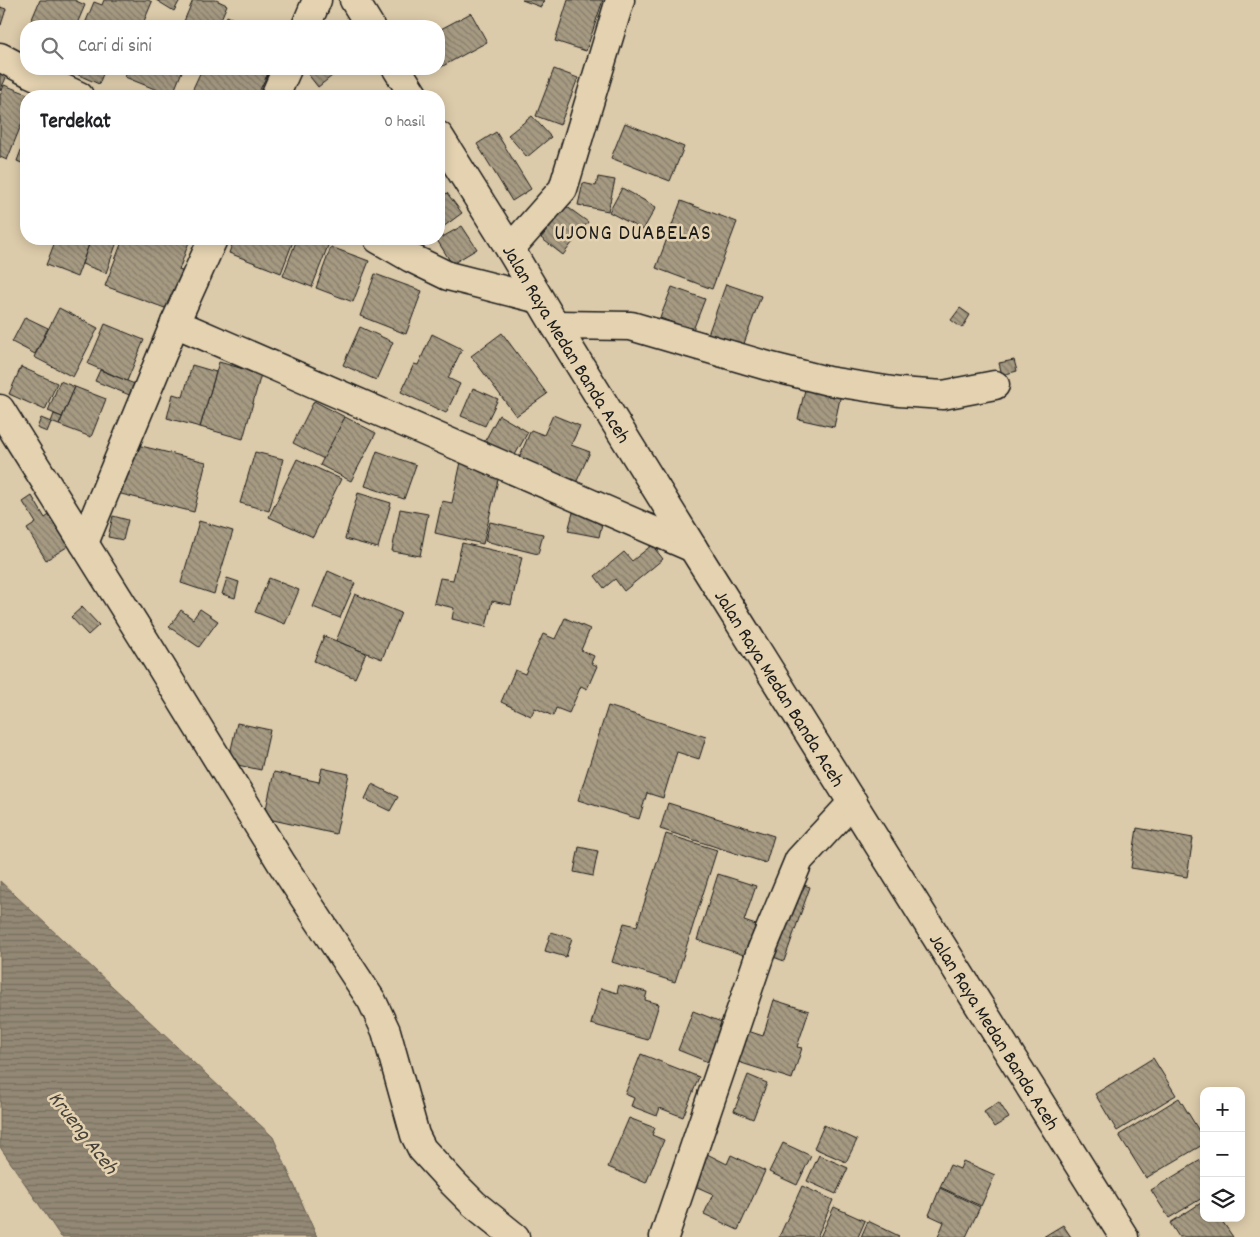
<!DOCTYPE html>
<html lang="id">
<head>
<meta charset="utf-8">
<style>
  :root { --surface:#fff; --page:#f6f6f6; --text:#202124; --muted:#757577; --line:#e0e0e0 }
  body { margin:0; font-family:Dekko,sans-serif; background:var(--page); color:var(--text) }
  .controls { position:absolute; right:15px; bottom:15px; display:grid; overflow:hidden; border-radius:10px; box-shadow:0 2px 12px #0003 }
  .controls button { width:45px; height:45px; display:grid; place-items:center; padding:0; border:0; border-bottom:1px solid var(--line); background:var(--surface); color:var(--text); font:25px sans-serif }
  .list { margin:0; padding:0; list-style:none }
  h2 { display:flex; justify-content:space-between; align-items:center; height:65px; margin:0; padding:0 20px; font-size:21px }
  h2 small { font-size:16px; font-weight:400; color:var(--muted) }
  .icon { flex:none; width:28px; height:28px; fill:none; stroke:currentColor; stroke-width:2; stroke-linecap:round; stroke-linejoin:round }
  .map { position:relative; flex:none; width:1260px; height:1237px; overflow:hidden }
  .search { position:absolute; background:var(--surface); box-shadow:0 2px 12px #0003; left:20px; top:20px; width:425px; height:55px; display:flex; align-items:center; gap:12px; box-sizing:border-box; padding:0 18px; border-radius:20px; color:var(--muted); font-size:19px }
  .panel { position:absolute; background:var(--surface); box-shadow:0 2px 12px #0003; left:20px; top:90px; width:425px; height:155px; border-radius:20px }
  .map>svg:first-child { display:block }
</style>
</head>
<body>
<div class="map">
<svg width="1260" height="1237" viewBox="0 0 1260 1237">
  <defs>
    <pattern id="water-rules" width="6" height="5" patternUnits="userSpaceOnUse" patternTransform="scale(1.25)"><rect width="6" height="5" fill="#938874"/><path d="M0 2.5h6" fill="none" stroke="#776e5e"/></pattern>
    <pattern id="building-back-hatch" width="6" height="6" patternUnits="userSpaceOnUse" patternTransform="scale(1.25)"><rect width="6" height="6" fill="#a69a82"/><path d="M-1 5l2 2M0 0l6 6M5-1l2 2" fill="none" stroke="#867d6a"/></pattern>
  </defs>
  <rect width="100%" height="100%" fill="#dccbaa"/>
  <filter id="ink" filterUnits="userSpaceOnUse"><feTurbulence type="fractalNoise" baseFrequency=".02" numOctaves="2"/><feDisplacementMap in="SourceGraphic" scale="10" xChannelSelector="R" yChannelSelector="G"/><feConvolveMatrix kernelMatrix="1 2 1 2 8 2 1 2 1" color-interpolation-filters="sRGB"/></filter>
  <g filter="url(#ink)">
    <polygon fill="url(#water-rules)" stroke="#635d51" points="0,881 273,1137 317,1237 61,1237 0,1147"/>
    <g fill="url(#building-back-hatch)" stroke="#1c1c1c">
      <polygon points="40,0 74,0 85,5 76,26 29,26"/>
      <polygon points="104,0 148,0 152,2 142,26 127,22 126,26 84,26 94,2 102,5"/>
      <polygon points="156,0 180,0 174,11"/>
      <polygon points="193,0 216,0 227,5 218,26 182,26"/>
      <polygon points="522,0 544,0 541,7"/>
      <polygon points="568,0 603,0 586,51 555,41"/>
      <polygon points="0,7 6,9 1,25 0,25"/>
      <polygon points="471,13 487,42 441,67 439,63 439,30"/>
      <polygon points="227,16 249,26 222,26"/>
      <polygon points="0,62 11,67 0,91"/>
      <polygon points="65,69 105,69 99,84"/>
      <polygon points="128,69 183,69 172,96 125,77"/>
      <polygon points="202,69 270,69 257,96 193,96 190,95"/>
      <polygon points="304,69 341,69 318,87"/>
      <polygon points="554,69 578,78 560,125 536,116"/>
      <polygon points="4,85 33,96 26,96 26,113 7,160 0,157 0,96"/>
      <polygon points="294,92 305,96 292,96"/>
      <polygon points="532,116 551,137 527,157 508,135"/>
      <polygon points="625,123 684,147 670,181 611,158"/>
      <polygon points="496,132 531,189 512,201 477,144"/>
      <polygon points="26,137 26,165 17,161"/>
      <polygon points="598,177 615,180 608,211 578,205 583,183 596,186"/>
      <polygon points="622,188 656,207 643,230 609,212"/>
      <polygon points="447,193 462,213 439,230 439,199"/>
      <polygon points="681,201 737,222 712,289 656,268"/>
      <polygon points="566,206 588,222 563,255 541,238"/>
      <polygon points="462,226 477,249 452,264 437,240"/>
      <polygon points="56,239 91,239 77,277 46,265"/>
      <polygon points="91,239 118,239 106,273 82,264"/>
      <polygon points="123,239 180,239 189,242 179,270 187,273 173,311 105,286"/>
      <polygon points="234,239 294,239 281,273 229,253"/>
      <polygon points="297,239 318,239 329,243 312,287 283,276"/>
      <polygon points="331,247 369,261 353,302 316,288"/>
      <polygon points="375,274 422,291 406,334 360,316"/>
      <polygon points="726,284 761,296 741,352 706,340"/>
      <polygon points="672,287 705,299 693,330 660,318"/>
      <polygon points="59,308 98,328 73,377 34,357"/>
      <polygon points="960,308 970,315 962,328 951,320"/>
      <polygon points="25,317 48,328 35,354 12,342"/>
      <polygon points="105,324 144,340 127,381 88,364"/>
      <polygon points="360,327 393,342 376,380 343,365"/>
      <polygon points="502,333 547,394 516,416 471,356"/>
      <polygon points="432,334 462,349 448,378 460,384 446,413 401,392 414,364 418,365"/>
      <polygon points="1014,360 1017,371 1002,375 999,363"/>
      <polygon points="219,362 261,374 243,439 200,427"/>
      <polygon points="192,365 216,372 200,427 167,418 173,394 183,397"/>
      <polygon points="21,367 57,383 45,410 9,394"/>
      <polygon points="100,370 137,385 132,396 95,381"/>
      <polygon points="60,381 75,387 62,417 48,411"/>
      <polygon points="807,381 842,389 834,427 798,419"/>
      <polygon points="75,387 106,399 91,437 59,425"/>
      <polygon points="473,388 498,399 485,426 461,416"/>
      <polygon points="314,401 345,417 324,459 293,443"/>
      <polygon points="54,414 62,417 59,425 51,422"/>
      <polygon points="499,415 528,432 511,462 482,446"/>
      <polygon points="553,415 580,426 571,445 590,452 572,492 515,467 531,430 544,435"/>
      <polygon points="345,417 376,433 351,481 320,465"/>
      <polygon points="41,418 51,422 47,432 37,428"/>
      <polygon points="129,443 206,462 194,512 117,493"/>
      <polygon points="377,451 416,465 404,499 365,486"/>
      <polygon points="255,452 283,459 269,511 240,503"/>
      <polygon points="297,459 341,479 313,537 269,517"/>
      <polygon points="461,462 500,471 483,544 435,533 442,501 452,503"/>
      <polygon points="358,493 391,503 378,548 345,539"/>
      <polygon points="32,496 45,518 55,511 75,542 46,560 27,529 36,523 23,502"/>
      <polygon points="400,509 428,514 420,556 392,551"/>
      <polygon points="574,509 604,515 599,537 568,531"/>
      <polygon points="113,516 128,520 123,540 108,537"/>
      <polygon points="199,521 233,531 214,594 181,583"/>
      <polygon points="490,522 543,534 538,554 485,541"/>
      <polygon points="462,543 522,557 511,605 492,601 486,627 452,619 454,608 434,603 440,578 453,580"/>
      <polygon points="652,545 663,559 624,591 615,579 604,588 595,576 624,552 632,561"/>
      <polygon points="328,571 355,583 340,618 313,607"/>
      <polygon points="227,578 239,582 235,598 222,594"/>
      <polygon points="269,578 299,590 285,624 255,612"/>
      <polygon points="355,594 401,613 382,659 336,641"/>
      <polygon points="82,607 99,625 88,635 71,617"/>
      <polygon points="200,609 218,621 199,647 169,627 181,610 193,619"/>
      <polygon points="565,618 590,629 581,650 594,656 591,663 597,666 587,689 581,686 569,713 556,708 553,716 535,708 531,716 501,702 515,670 525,674 543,634 555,639"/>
      <polygon points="324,636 366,653 355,678 314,661"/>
      <polygon points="608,706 706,737 699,759 677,752 663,798 647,793 639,819 578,800"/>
      <polygon points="237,723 270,730 261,770 228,763"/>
      <polygon points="322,768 349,774 336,834 264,818 274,772 319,782"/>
      <polygon points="372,784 398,797 390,811 365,799"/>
      <polygon points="668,803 774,836 766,863 660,829"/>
      <polygon points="1137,828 1193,838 1187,877 1131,868"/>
      <polygon points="666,834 717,850 675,982 612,962 624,923 637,926"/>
      <polygon points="579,847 598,851 593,876 574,872"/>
      <polygon points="718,874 756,886 744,921 756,925 747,956 697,940"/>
      <polygon points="794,882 810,887 784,961 768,955"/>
      <polygon points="551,932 572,938 566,957 545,951"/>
      <polygon points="619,985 647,992 645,1000 659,1004 648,1040 591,1024 601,988 617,993"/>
      <polygon points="774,1000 809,1011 797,1047 802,1048 792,1079 735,1061 745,1030 763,1036"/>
      <polygon points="693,1011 729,1025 713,1064 678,1050"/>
      <polygon points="641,1054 699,1077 683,1117 660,1108 657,1116 631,1106 634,1098 625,1094"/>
      <polygon points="1153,1058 1176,1095 1117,1131 1095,1094"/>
      <polygon points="748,1075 767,1083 753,1119 734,1111"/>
      <polygon points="1179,1098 1204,1139 1204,1144 1146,1178 1119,1135"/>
      <polygon points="999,1102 1009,1118 994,1127 984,1112"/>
      <polygon points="629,1118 655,1128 652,1135 664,1140 646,1183 608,1167"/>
      <polygon points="824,1125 857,1140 846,1162 814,1148"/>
      <polygon points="783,1143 811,1156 797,1185 769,1172"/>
      <polygon points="701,1151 727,1164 731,1155 765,1171 738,1230 704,1214 713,1194 686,1182"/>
      <polygon points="819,1155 848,1168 836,1194 807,1181"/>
      <polygon points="1204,1158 1204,1197 1169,1218 1151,1190"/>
      <polygon points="963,1161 995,1175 981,1206 940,1187 950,1165 960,1169"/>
      <polygon points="802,1186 833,1200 817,1237 779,1237"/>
      <polygon points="940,1188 980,1207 966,1237 938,1237 944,1222 929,1215"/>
      <polygon points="1204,1201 1204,1218 1220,1218 1233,1237 1179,1237 1170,1223"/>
      <polygon points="834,1207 865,1221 858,1237 820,1237"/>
      <polygon points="868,1221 899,1236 898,1237 861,1237"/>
      <polygon points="1063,1225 1071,1237 1043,1237"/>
    </g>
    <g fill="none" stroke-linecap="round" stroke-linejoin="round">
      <defs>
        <g id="street">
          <polyline points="306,26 317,0"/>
          <polyline points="0,57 30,73 79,96"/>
          <polyline points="275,96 287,69"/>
          <polyline points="378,239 411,258 448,276 539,299"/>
          <polyline points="510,249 563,189 620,0"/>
          <polyline points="175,323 693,548"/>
          <polyline points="555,325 631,326 768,366 828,381 899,392 943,395 995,385"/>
          <polyline points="0,409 152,652 282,864 372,1001 386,1031 415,1135 422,1149 453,1183 474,1204 515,1237"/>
          <polyline points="84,543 175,323 213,239"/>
          <polyline points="664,1237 760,954 799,860 853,802"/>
        </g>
        <g id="highway">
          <polyline points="354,0 370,26"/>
          <polyline points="397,69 414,96"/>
          <path id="s1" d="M439,136l71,113 45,76 138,223 431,689"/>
        </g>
      </defs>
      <use href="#street" stroke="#1c1c1c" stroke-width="31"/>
      <use href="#highway" stroke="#1c1c1c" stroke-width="31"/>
      <use href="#street" stroke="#e4d2b0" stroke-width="28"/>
      <use href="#highway" stroke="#e4d2b0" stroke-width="28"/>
    </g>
  </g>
  <g text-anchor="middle" stroke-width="5" stroke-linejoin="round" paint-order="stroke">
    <g font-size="20" fill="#1c1c1c" stroke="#e4d2b0">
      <text dy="7" stroke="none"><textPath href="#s1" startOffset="244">Jalan Raya Medan Banda Aceh</textPath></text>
      <text dy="7" stroke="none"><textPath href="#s1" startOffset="649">Jalan Raya Medan Banda Aceh</textPath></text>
      <text dy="7" stroke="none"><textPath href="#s1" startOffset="1054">Jalan Raya Medan Banda Aceh</textPath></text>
    </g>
    <g font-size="21" font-style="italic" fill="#46423b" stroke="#e4d2b0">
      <text transform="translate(84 1132) rotate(52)" y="7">Krueng Aceh</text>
    </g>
    <g font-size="22" letter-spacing="1" fill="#1c1c1c" stroke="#e4d2b0">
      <text x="633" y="239">UJONG DUABELAS</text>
    </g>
  </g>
</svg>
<div class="controls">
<button>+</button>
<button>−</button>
<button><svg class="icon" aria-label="layers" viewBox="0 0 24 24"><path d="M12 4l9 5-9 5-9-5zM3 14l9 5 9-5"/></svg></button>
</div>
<div class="search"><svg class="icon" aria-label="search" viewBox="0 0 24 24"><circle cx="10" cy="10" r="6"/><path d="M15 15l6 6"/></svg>Cari di sini</div>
<section class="panel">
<h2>Terdekat<small>0 hasil</small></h2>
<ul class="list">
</ul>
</section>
</div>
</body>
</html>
